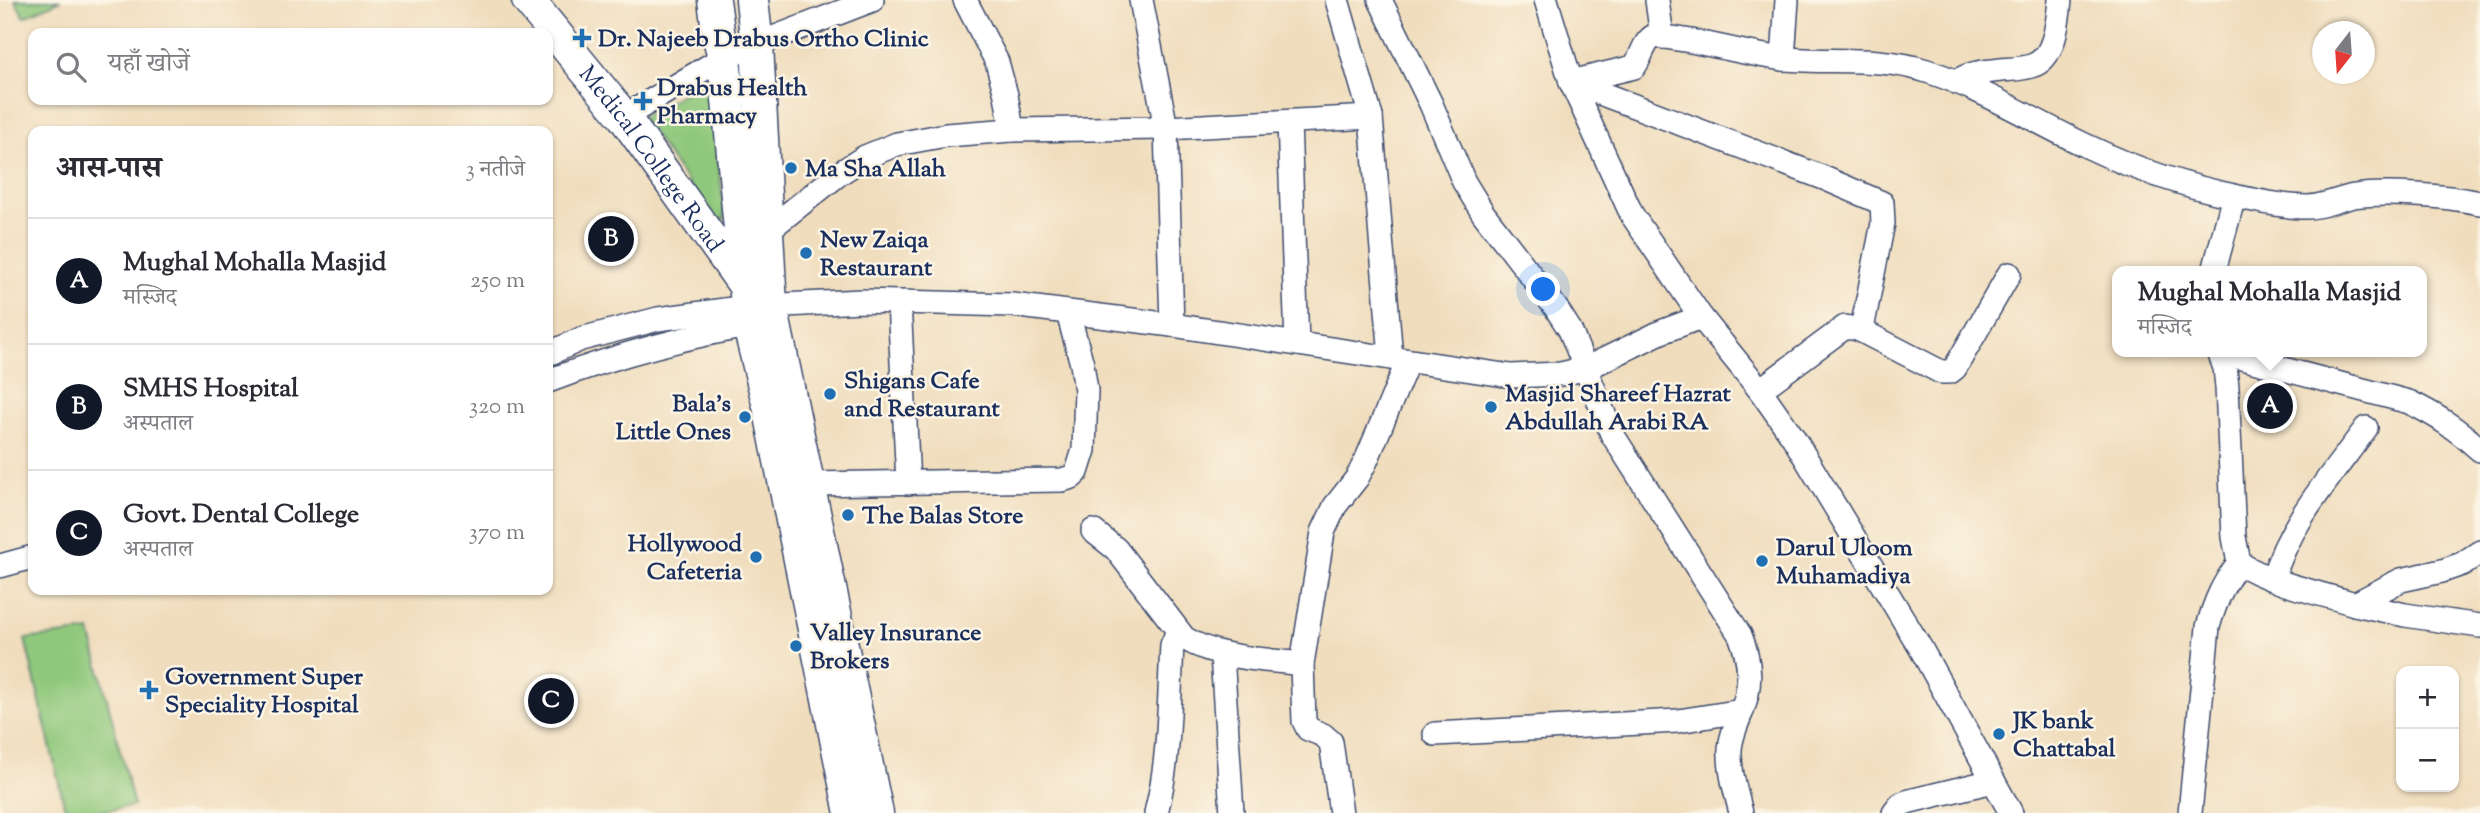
<!DOCTYPE html>
<html lang="hi">
<head>
<meta charset="utf-8">
<style>
  :root { --surface:#fff; --page:#f2f2f3; --text:#2b2b33; --muted:#7c7c81; --line:#e1e1e2; --accent:#111827 }
  body { margin:0; font-family:"Sorts Mill Goudy","Noto Serif Devanagari",serif; background:var(--page); color:var(--text) }
  .controls { position:absolute; right:21px; bottom:21px; display:grid; overflow:hidden; border-radius:14px; box-shadow:0 2px 5px #0004 }
  .controls button { width:63px; height:63px; display:grid; place-items:center; padding:0; border:0; border-bottom:2px solid var(--line); background:var(--surface); color:var(--text); font:35px sans-serif }
  .compass { position:absolute; left:2312px; top:21px; width:63px; height:63px; border-radius:50%; background:var(--surface); box-shadow:0 2px 5px #0004; rotate:197deg }
  .you { position:absolute; left:1544px; top:290px; width:24px; height:24px; margin:-18px; border:5px solid #fff; border-radius:50%; background:#1a73e8; box-shadow:0 0 0 10px #1a73e833 }
  .badge { display:grid; place-items:center; width:46px; height:46px; border-radius:50%; background:var(--accent); color:#fff; font-size:23px; font-weight:700 }
  .pin { position:absolute; translate:-50% -50%; border:4px solid #fff; box-shadow:0 2px 7px #0006 }
  .popup { position:absolute; left:2112px; top:266px; width:315px; height:91px; box-sizing:border-box; display:grid; place-content:center; border-radius:14px; background:var(--surface); filter:drop-shadow(0 2px 5px #0005); font-size:23px; white-space:nowrap; color:var(--muted) }
  .popup b { font-size:26px; color:var(--text) }
  .popup::after { content:''; position:absolute; left:50%; top:100%; margin-left:-14px; border:14px solid transparent; border-top-color:var(--surface) }
  .list { margin:0; padding:0; list-style:none }
  h2 { display:flex; justify-content:space-between; align-items:center; height:91px; margin:0; padding:0 28px; font-size:30px }
  h2 small { font-size:23px; font-weight:400; color:var(--muted) }
  .list li { display:grid; grid-template-columns:46px 1fr auto; gap:21px; align-items:center; box-sizing:border-box; height:126px; padding:0 28px; border-top:2px solid var(--line) }
  .list b { display:block; font-size:26px; white-space:nowrap }
  .list p { margin:0; font-size:23px; white-space:nowrap; color:var(--muted) }
  .list em { font-size:23px; font-style:normal; color:var(--muted) }
  .icon { flex:none; width:38px; height:38px; fill:none; stroke:currentColor; stroke-width:2; stroke-linecap:round; stroke-linejoin:round }
  .map { position:relative; flex:none; width:2480px; height:813px; overflow:hidden }
  .search { position:absolute; background:var(--surface); box-shadow:0 2px 5px #0004; left:28px; top:28px; width:525px; height:77px; display:flex; align-items:center; gap:18px; box-sizing:border-box; padding:0 24px; border-radius:14px; color:var(--muted); font-size:26px }
  .panel { position:absolute; background:var(--surface); box-shadow:0 2px 5px #0004; left:28px; top:126px; width:525px; height:469px; border-radius:14px }
  .map>svg:first-child { display:block }
</style>
</head>
<body>
<div class="map">
<svg width="2480" height="813" viewBox="0 0 2480 813">
  <rect width="100%" height="100%" fill="#fcf5e5"/>
  <filter id="ink" filterUnits="userSpaceOnUse"><feTurbulence type="fractalNoise" baseFrequency=".0143" numOctaves="2"/><feDisplacementMap in="SourceGraphic" scale="14" xChannelSelector="R" yChannelSelector="G"/><feConvolveMatrix kernelMatrix="1 2 1 2 8 2 1 2 1" color-interpolation-filters="sRGB"/></filter>
  <filter id="wash" filterUnits="userSpaceOnUse"><feTurbulence type="fractalNoise" baseFrequency=".00686" numOctaves="4" result="noise"/><feDisplacementMap in="SourceGraphic" scale="28" xChannelSelector="R" yChannelSelector="G"/><feGaussianBlur stdDeviation="1.57" result="paint"/><feColorMatrix in="noise" values="0 0 0 0 0 0 0 0 0 0 0 0 0 0 0 0 0 1.4 0 .05"/><feComposite in="paint" operator="in"/></filter>
  <g filter="url(#wash)">
    <rect width="100%" height="100%" fill="#f0ddbd"/>
    <g fill="#8fc87c" stroke="#557c6d" stroke-width="2">
      <polygon points="15,0 61,0 24,17"/>
      <polygon points="709,79 725,219 713,219 641,117"/>
      <polygon points="90,631 134,806 89,813 66,813 25,639"/>
    </g>
  </g>
  <g filter="url(#ink)">
    <g fill="none" stroke-linecap="round" stroke-linejoin="round">
      <defs>
        <g id="minor">
          <polyline points="965,0 997,62 1006,95 1012,130"/>
          <polyline points="1141,0 1166,128 1172,325"/>
          <polyline points="1337,0 1371,117 1391,358"/>
          <path d="M1380,0l51,104 33,78 19,31 73,95 14,22 42,104 128,201c11,27 12,51 1,78 -5,12 -10,23 -11,36 -1,22 6,43 11,64"/>
          <polyline points="1546,0 1571,82 1632,215 1701,317"/>
          <polyline points="1657,0 1662,37"/>
          <polyline points="1783,59 1787,0"/>
          <path d="M1571,82l63,-15c8,-10 9,-25 20,-31 44,3 87,18 131,23 47,4 96,-3 142,12 57,18 108,51 162,76 46,22 96,39 145,49 23,5 50,11 73,11 17,0 31,-8 47,-11 33,-5 93,0 126,7"/>
          <polyline points="1571,82 1824,178 1882,203 1883,223 1863,324 1858,329"/>
          <path d="M1956,82c12,-8 23,-10 37,-11 12,-2 26,-1 38,-5 24,-6 27,-45 29,-66"/>
          <polyline points="624,117 724,57 872,0"/>
          <polyline points="1289,122 1297,344"/>
          <polyline points="767,231 840,173 865,157 897,144 946,135 1012,130 1166,128 1371,117"/>
          <polyline points="2214,271 2234,196"/>
          <polyline points="899,302 908,483"/>
          <path d="M2219,352l190,50c29,14 48,27 71,48"/>
          <polyline points="2219,352 2225,368 2227,387 2234,537 2239,563"/>
          <polyline points="548,354 581,339 658,319 747,307 861,301 1012,305 1172,325 1511,376 1561,374 1587,368 1661,332 1701,317 1760,390 1793,437 1920,647 2011,813"/>
          <path d="M548,381c69,-26 141,-46 214,-57"/>
          <polyline points="1760,390 1845,327 1858,329 1941,372 1950,372 1955,368 2009,274"/>
          <polyline points="809,484 1062,480 1072,477 1077,472 1084,450 1086,390 1082,364 1068,313"/>
          <path d="M1093,531l23,18 68,89c34,21 78,21 118,26"/>
          <polyline points="0,566 33,557"/>
          <path d="M2273,579c16,-56 59,-104 93,-151"/>
          <polyline points="2355,604 2405,615 2480,626"/>
          <polyline points="1222,654 1232,813"/>
          <polyline points="1435,734 1678,721 1742,711"/>
          <path d="M1156,813c14,-54 13,-112 16,-168l6,-14"/>
          <polyline points="1341,813 1331,742 1323,735 1308,729 1304,721 1302,664 1323,532 1335,506 1357,478 1366,461 1408,361"/>
          <polyline points="1894,813 1901,804 1910,801 1993,781"/>
          <path d="M2190,813l18,-186c7,-25 15,-44 31,-64 34,21 77,29 116,41l46,-24 41,-9 20,-7 18,-12"/>
        </g>
        <g id="secondary">
          <path id="s1" d="M528,0l96,117 121,169"/>
          <polyline points="714,0 719,38 724,57 749,326 769,406 851,813"/>
          <polyline points="752,0 757,45 771,306 877,813"/>
        </g>
      </defs>
      <use href="#minor" stroke="#3b496c" stroke-width="26"/>
      <use href="#secondary" stroke="#3b496c" stroke-width="35"/>
      <use href="#minor" stroke="#fff" stroke-width="23"/>
      <use href="#secondary" stroke="#fff" stroke-width="32"/>
    </g>
  </g>
  <g fill="#1f6fb2" stroke="#fcf5e5" stroke-width="2.5">
    <path d="M578.5 27.5h7v7h7v7h-7v7h-7v-7h-7v-7h7z"/>
    <path d="M639.5 90.5h7v7h7v7h-7v7h-7v-7h-7v-7h7z"/>
    <circle cx="791" cy="168" r="7"/>
    <circle cx="806" cy="253" r="7"/>
    <circle cx="830" cy="394" r="7"/>
    <circle cx="1491" cy="407" r="7"/>
    <circle cx="745" cy="417" r="7"/>
    <circle cx="848" cy="515" r="7"/>
    <circle cx="756" cy="557" r="7"/>
    <circle cx="1762" cy="561" r="7"/>
    <circle cx="796" cy="646" r="7"/>
    <path d="M145.5 679.5h7v7h7v7h-7v7h-7v-7h-7v-7h7z"/>
    <circle cx="1999" cy="734" r="7"/>
  </g>
  <g text-anchor="middle" stroke-width="5" stroke-linejoin="round" paint-order="stroke">
    <g font-size="24" font-weight="bold" fill="#1b2f5e" stroke="#fcf5e5" text-anchor="start">
      <text x="598" y="46">Dr. Najeeb Drabus Ortho Clinic</text>
      <text x="657" y="95">Drabus Health<tspan x="657" dy="28">Pharmacy</tspan></text>
      <text x="805" y="176">Ma Sha Allah</text>
      <text x="820" y="247">New Zaiqa<tspan x="820" dy="28">Restaurant</tspan></text>
      <text x="844" y="388">Shigans Cafe<tspan x="844" dy="28">and Restaurant</tspan></text>
      <text x="1505" y="401">Masjid Shareef Hazrat<tspan x="1505" dy="28">Abdullah Arabi RA</tspan></text>
      <text x="731" y="411" text-anchor="end">Bala's<tspan x="731" dy="28">Little Ones</tspan></text>
      <text x="862" y="523">The Balas Store</text>
      <text x="742" y="551" text-anchor="end">Hollywood<tspan x="742" dy="28">Cafeteria</tspan></text>
      <text x="1776" y="555">Darul Uloom<tspan x="1776" dy="28">Muhamadiya</tspan></text>
      <text x="810" y="640">Valley Insurance<tspan x="810" dy="28">Brokers</tspan></text>
      <text x="165" y="684">Government Super<tspan x="165" dy="28">Speciality Hospital</tspan></text>
      <text x="2013" y="728">JK bank<tspan x="2013" dy="28">Chattabal</tspan></text>
    </g>
    <g font-size="24" fill="#1b2f5e" stroke="#fcf5e5">
      <text dy="8" stroke="none"><textPath href="#s1" startOffset="201">Medical College Road</textPath></text>
    </g>
  </g>
</svg>
<div class="controls">
<button>+</button>
<button>−</button>
</div>
<svg class="compass" viewBox="-18 -18 36 36"><path d="M0-13l5 13h-10z" fill="#e53935"/><path d="M0 13l5-13h-10z" fill="#7c7c81"/></svg>
<div class="you"></div>
<div class="pin badge" style="left:2270px;top:406px">A</div>
<div class="popup"><b>Mughal Mohalla Masjid</b>मस्जिद</div>
<div class="pin badge" style="left:611px;top:239px">B</div>
<div class="pin badge" style="left:551px;top:701px">C</div>
<div class="search"><svg class="icon" aria-label="search" viewBox="0 0 24 24"><circle cx="10" cy="10" r="6"/><path d="M15 15l6 6"/></svg>यहाँ खोजें</div>
<section class="panel">
<h2>आस-पास<small>3 नतीजे</small></h2>
<ul class="list">
<li><span class="badge">A</span><div><b>Mughal Mohalla Masjid</b><p>मस्जिद</p></div><em>250 m</em></li>
<li><span class="badge">B</span><div><b>SMHS Hospital</b><p>अस्पताल</p></div><em>320 m</em></li>
<li><span class="badge">C</span><div><b>Govt. Dental College</b><p>अस्पताल</p></div><em>370 m</em></li>
</ul>
</section>
</div>
</body>
</html>
